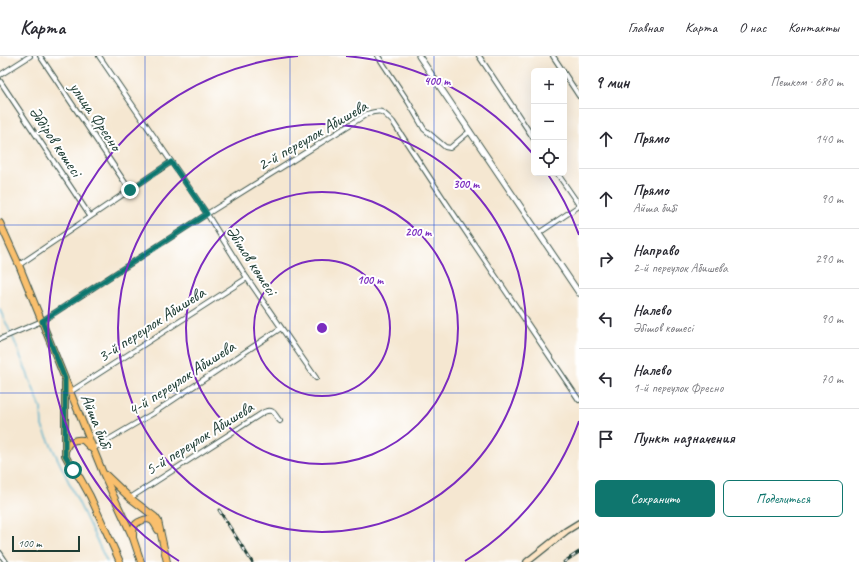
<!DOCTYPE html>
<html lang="ru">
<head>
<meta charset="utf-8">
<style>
  :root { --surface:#fff; --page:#f7f7f7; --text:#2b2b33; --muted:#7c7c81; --line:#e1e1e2; --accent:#0f766e }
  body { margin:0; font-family:Caveat,sans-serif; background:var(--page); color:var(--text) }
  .controls { position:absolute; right:12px; top:12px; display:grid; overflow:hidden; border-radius:6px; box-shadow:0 4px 16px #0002 }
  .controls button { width:36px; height:36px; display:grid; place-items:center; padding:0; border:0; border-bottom:1px solid var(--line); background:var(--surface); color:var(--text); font:20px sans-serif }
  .scale { position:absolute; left:12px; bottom:10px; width:68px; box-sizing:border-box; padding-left:4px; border:2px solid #1f3d34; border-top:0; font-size:11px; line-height:14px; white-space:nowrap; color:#1f3d34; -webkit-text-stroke:3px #fff; paint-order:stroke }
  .stop { position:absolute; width:12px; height:12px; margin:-9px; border:3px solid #0f766e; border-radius:50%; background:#fff }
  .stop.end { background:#0f766e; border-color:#fff; box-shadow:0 1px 4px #0008 }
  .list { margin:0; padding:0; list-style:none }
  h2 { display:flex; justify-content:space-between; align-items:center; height:52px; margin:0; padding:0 16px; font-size:17px }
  h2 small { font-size:13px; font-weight:400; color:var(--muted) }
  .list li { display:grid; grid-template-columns:26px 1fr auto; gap:12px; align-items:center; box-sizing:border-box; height:60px; padding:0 16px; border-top:1px solid var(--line) }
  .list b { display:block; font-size:15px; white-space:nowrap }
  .list p { margin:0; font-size:13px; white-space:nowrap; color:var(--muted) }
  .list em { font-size:13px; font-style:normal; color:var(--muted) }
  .actions { display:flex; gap:8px; padding:12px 16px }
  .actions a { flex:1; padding:9px 0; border:1px solid var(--accent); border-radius:6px; text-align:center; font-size:14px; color:var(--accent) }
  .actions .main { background:var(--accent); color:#fff }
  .icon { flex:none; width:22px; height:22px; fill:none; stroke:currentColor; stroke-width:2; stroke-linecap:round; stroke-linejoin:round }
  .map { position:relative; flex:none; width:579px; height:506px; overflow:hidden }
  header { display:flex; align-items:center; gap:24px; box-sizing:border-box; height:56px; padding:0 20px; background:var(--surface); border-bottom:1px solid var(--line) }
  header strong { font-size:19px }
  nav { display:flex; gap:22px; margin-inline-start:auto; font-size:14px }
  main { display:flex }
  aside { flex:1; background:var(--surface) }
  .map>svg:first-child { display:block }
</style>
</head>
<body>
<header>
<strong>Карта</strong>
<nav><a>Главная</a><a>Карта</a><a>О нас</a><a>Контакты</a></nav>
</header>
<main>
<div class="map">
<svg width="579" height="506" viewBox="0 0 579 506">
  <rect width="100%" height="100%" fill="#fff"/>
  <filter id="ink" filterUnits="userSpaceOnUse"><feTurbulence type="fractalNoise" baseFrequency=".025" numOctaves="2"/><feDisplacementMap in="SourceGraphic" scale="8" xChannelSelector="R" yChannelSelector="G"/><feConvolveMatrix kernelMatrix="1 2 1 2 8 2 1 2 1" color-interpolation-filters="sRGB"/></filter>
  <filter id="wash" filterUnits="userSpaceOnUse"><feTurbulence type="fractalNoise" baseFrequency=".012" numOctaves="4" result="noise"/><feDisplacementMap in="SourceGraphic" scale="16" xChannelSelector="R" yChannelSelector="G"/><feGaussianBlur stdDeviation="0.9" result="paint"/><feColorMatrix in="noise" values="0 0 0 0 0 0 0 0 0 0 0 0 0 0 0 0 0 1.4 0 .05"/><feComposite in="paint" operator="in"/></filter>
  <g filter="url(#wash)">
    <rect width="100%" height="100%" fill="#f5e7d1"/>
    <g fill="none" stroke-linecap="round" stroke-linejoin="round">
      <polyline stroke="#4caecb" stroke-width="1.5" points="0,254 14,284 41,352 42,370 107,506"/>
    </g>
  </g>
  <g filter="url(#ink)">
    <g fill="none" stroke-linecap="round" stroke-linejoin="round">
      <defs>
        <g id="minor">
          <polyline points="40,0 130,134"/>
          <polyline points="99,0 207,158 247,222 316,322"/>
          <polyline points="378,0 409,47 424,73 444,90 445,91 450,92 470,75"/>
          <polyline points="479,0 534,83"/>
          <polyline points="553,0 563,15"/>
          <polyline points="564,17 579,40"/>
          <polyline points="0,19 30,0"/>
          <polyline points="0,25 90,160"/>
          <polyline points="557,117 579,149"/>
          <polyline points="539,177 579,150"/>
          <polyline points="19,209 171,106"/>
          <path d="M0,283l42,-18 165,-107 160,-100c15,-5 15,-3 26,8l52,79 134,199"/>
          <polyline points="70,336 247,222"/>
          <polyline points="94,392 152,358 281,272"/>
          <path d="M130,442l134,-86c11,-4 10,3 16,9"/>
          <polyline points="0,497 6,506"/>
        </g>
        <polyline id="tertiary" points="419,0 579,237"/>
        <polyline id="secondary" points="527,506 566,475 579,467"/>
        <g id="primary">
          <polyline points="0,167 19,209 103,417 133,482 141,506"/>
          <polyline points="65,327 65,399 73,414 80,422 90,440 106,475 120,506"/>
          <path d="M66,393c2,-8 10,-10 17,-9l9,9"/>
          <polyline points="106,419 130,442 155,461 158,465 167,506"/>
          <path d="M133,481c0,-3 0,-7 1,-10 1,-3 4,-5 7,-6 10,-5 13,1 17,9"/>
        </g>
      </defs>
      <use href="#minor" stroke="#3f564c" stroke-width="6"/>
      <use href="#tertiary" stroke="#3f564c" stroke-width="7"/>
      <use href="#secondary" stroke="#3f564c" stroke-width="8"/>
      <use href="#primary" stroke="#3f564c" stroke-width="8"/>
      <use href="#minor" stroke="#fff" stroke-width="4"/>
      <use href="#tertiary" stroke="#fff" stroke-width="5"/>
      <use href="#secondary" stroke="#fde5c5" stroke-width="5.5"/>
      <use href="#primary" stroke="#f9bf6d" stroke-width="6"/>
      <defs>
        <g id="rail">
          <polyline points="219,454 252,506"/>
          <polyline points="564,506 579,496"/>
        </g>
      </defs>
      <use href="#rail" stroke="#1f3d34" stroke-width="3"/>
      <use href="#rail" stroke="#fff" stroke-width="1.5" stroke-dasharray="4.5" stroke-linecap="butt"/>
    </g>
  </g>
  <g fill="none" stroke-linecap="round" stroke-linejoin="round" filter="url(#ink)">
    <polyline stroke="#0f766e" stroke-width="5" points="73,414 65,399 65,323 42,265 207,158 171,106 130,134"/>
  </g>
  <path fill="none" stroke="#1d4ed8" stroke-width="1" stroke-opacity="0.55" d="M145,0v506M290,0v506M434,0v506M0,169h579M0,337h579"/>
  <g fill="none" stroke="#7b2cbf" stroke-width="2">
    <circle cx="322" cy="272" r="68"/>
    <circle cx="322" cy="272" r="136"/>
    <circle cx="322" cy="272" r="204"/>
    <path d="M579 365A273 273 0 0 1 465 505M179 505A273 273 0 0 1 298 0M346 0A273 273 0 0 1 533 98M547 117A273 273 0 0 1 579 179"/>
  </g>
  <g text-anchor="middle" stroke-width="4" stroke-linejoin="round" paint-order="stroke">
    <g font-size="17" fill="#1f3d34" stroke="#fff">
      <text transform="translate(96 60) rotate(56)" y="6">улица Фресно</text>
      <text transform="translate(312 79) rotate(-30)" y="6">2-й переулок Абишева</text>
      <text transform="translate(56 85) rotate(56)" y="6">Әбдіров көшесі</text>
      <text transform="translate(252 204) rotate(57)" y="6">Әбішов көшесі</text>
      <text transform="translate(151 268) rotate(-33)" y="6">3-й переулок Абишева</text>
      <text transform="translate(181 322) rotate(-33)" y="6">4-й переулок Абишева</text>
      <text transform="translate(97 365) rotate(68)" y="6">Айша бибі</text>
      <text transform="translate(199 382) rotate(-32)" y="6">5-й переулок Абишева</text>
    </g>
  </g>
  <circle cx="322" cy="272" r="6" fill="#7b2cbf" stroke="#fff" stroke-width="2"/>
  <g font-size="12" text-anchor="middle" font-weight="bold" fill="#7b2cbf" stroke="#fff" stroke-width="4" stroke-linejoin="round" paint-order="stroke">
    <text x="437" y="29">400 m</text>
    <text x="466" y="132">300 m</text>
    <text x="418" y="180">200 m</text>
    <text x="370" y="228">100 m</text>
  </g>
</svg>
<div class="controls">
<button>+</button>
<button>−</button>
<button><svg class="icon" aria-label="locate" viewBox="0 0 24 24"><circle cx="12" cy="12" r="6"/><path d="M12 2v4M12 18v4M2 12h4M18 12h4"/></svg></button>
</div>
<div class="scale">100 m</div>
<div class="stop" style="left:73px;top:414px"></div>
<div class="stop end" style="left:130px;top:134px"></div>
</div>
<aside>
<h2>9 мин<small>Пешком · 680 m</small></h2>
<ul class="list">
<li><svg class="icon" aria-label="ahead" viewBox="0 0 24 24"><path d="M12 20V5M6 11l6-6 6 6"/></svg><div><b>Прямо</b></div><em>140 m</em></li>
<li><svg class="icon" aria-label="ahead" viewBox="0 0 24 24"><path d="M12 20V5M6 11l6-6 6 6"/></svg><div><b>Прямо</b><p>Айша бибі</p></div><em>90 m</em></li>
<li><svg class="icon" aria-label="right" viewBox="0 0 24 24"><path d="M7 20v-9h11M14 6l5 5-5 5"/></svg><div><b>Направо</b><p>2-й переулок Абишева</p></div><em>290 m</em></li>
<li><svg class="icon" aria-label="left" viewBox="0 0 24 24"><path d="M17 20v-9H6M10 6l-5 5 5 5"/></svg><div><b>Налево</b><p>Әбішов көшесі</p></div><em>90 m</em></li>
<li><svg class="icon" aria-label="left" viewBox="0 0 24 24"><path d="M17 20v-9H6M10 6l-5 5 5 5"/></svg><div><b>Налево</b><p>1-й переулок Фресно</p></div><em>70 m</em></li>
<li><svg class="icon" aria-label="arrive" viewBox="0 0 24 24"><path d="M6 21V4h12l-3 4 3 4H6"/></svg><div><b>Пункт назначения</b></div></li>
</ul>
<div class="actions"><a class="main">Сохранить</a><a>Поделиться</a></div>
</aside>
</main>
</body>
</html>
